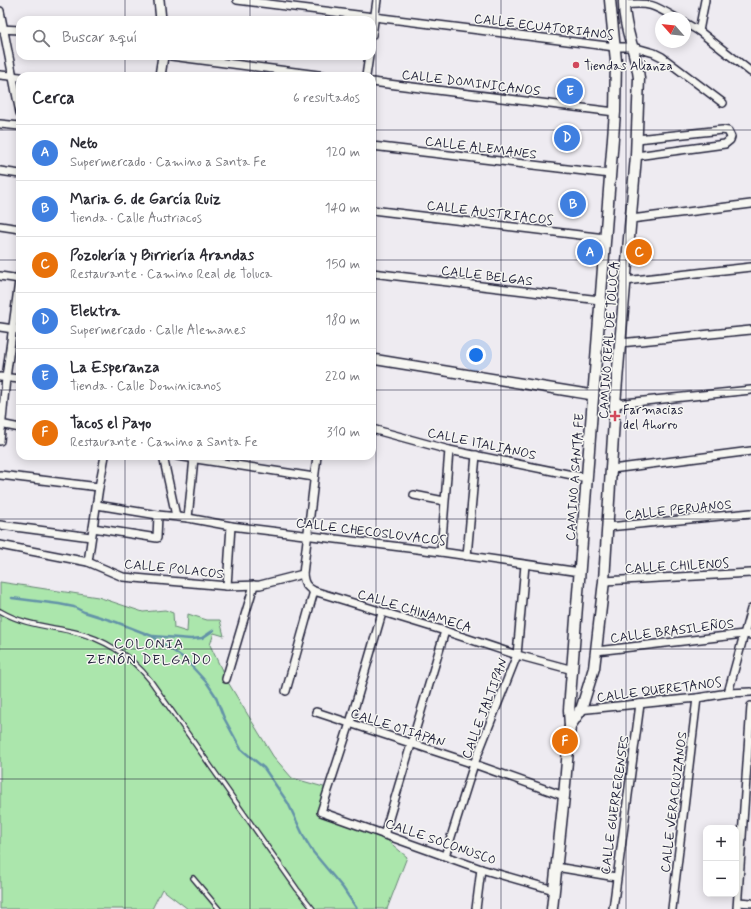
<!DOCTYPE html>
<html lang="es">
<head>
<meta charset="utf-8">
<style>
  :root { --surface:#fff; --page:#f2f2f3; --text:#2b2b33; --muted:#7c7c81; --line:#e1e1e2; --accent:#d1495b }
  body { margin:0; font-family:Mynerve,sans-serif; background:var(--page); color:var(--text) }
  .controls { position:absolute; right:12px; bottom:12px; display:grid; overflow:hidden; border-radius:8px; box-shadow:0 2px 10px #0003 }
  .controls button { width:36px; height:36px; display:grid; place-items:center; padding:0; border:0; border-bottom:1px solid var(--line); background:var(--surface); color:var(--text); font:20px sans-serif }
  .compass { position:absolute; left:655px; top:12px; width:36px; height:36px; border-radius:50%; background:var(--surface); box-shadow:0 2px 10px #0003; rotate:297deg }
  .you { position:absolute; left:476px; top:355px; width:14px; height:14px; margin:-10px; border:3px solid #fff; border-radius:50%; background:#1a73e8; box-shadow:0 0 0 6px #1a73e833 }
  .badge { display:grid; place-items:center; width:26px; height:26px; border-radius:50%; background:var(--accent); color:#fff; font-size:13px; font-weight:700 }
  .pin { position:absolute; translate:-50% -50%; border:2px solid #fff; box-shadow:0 1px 4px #0006 }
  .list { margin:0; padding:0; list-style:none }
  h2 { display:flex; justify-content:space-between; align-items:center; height:52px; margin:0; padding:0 16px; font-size:17px }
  h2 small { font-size:13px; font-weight:400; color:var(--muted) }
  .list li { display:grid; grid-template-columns:26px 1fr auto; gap:12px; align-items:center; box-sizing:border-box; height:56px; padding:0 16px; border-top:1px solid var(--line) }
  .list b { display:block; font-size:15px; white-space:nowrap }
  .list p { margin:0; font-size:13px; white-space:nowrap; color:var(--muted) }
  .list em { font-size:13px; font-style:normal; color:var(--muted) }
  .icon { flex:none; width:22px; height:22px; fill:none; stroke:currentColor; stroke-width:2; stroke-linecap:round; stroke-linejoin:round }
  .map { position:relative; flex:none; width:751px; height:909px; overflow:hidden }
  .search { position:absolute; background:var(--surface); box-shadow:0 2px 10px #0003; left:16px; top:16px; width:360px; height:44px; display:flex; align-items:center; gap:10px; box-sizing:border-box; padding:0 14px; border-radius:12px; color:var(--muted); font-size:15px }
  .panel { position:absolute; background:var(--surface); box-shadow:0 2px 10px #0003; left:16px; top:72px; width:360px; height:388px; border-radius:12px }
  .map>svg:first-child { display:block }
</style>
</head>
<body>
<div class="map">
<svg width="751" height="909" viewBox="0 0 751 909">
  <rect width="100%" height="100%" fill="#eeebf1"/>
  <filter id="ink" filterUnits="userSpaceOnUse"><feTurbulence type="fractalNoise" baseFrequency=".025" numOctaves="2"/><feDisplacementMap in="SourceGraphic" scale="8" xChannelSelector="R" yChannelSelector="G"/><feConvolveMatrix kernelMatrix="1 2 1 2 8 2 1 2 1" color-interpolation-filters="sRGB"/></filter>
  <g filter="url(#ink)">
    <polygon fill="#abe6ac" stroke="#668474" points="0,582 98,597 143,612 165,610 173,613 174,628 187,632 188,614 207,620 220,620 224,636 214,633 210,645 226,679 273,756 292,778 327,788 319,814 387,840 407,857 387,909 188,909 162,889 152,909 0,909"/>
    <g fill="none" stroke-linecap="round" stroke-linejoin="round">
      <g stroke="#6493a8" stroke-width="2.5">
        <polyline points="12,598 59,604 74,607 84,612 116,622 152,636 185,659 207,683 215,695 224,718 241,749 264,768 288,803 305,839 313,852 343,888 357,909"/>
        <polyline points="153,636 191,639 202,638 214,630"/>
      </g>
      <defs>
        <g id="service">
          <path d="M0,611c24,14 47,15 74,21 29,6 57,24 76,48l147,209 16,20"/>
          <polyline points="193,878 219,909"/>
        </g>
        <g id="minor">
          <polyline points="237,0 615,47 633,47 654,53 662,57 723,103"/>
          <path d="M624,5c25,-3 30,0 52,13"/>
          <polyline points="0,11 20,113"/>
          <polyline points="685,23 699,31 751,72"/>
          <polyline points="0,29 20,30"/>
          <polyline points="699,31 705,0"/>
          <polyline points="372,35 377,0"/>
          <polyline points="171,56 326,76"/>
          <polyline points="0,75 20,77"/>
          <polyline points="366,76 369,56"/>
          <polyline points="372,82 615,112"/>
          <polyline points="0,124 20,126"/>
          <polyline points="372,146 610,174"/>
          <polyline points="636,156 725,144 730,140 731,137 728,131 722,130 637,139"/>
          <polyline points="0,171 20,174"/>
          <polyline points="372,210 605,238"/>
          <polyline points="631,219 751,204"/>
          <polyline points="0,226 20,229"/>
          <polyline points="372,273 600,300"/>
          <polyline points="0,276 20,279"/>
          <polyline points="625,281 751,267"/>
          <polyline points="0,327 20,330"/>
          <polyline points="620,343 751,330"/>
          <polyline points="0,377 20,379"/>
          <polyline points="615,404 751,390"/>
          <polyline points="0,424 20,428"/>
          <polyline points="372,429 449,450 587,478"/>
          <polyline points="0,441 6,378 20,274"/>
          <polyline points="163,456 176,516"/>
          <polyline points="177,456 314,477"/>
          <path d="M317,456l-14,118c1,9 3,13 11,17l131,40 72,24 56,15"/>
          <polyline points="612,469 751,451"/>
          <polyline points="0,475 99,487"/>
          <polyline points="414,495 444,501"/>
          <polyline points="97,505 158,515 188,518 231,526 441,552 580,572"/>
          <polyline points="188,518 194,458"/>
          <polyline points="0,525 91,537"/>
          <polyline points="608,527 751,513"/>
          <polyline points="93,528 157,538 158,515"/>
          <polyline points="0,545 88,562 123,577 227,586 260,585 303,574"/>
          <polyline points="441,552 449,450"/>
          <polyline points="467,556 476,455"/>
          <polyline points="88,562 99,487 105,456"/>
          <polyline points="604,581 751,573"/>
          <polyline points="227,586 231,526"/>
          <polyline points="382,613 350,723 321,812 481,869 554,890"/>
          <polyline points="596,651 744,634 751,635"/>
          <polyline points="226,679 254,585"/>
          <polyline points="286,691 314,591"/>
          <polyline points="728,693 751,609"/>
          <polyline points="578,710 697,698 728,693 751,692"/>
          <polyline points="316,712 474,764 564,796"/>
          <polyline points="384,835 445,631"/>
          <polyline points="445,856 474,764 517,655 525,565"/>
          <polyline points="556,867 616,877"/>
          <polyline points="738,902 751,903"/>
          <polyline points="476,909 481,869"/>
          <polyline points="613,909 640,704"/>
          <polyline points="672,909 697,698"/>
          <polyline points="737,909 751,706"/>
        </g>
        <g id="tertiary">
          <polyline points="159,0 161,20"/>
          <polyline points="160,76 163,56"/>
          <polyline points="372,359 593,395"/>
        </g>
        <g id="secondary">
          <path d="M570,726l11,-16 13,-42 10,-87 11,-177 21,-248 3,-78c-3,-27 -16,-51 -15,-78"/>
          <polyline points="552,909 564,796 570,726 569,710 615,112 616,61 610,0"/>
        </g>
      </defs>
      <use href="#service" stroke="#22223b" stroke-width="6"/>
      <use href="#minor" stroke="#22223b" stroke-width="10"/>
      <use href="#tertiary" stroke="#22223b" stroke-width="12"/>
      <use href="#secondary" stroke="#22223b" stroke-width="13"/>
      <use href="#service" stroke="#f6f6f2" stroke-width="3.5"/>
      <use href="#minor" stroke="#f6f6f2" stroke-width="7"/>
      <use href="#tertiary" stroke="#f6f6f2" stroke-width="9"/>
      <use href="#secondary" stroke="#f6f6f2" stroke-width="10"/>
    </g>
  </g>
  <path fill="none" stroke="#22223b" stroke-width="1" stroke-opacity="0.55" d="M125,0v20M250,0v20M376,0v909M501,0v909M626,0v909M125,56v20M250,56v20M0,130h20M372,130h379M0,260h20M372,260h379M0,390h20M372,390h379M125,456v453M250,456v453M0,519h751M0,649h751M0,779h751"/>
  <g fill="#d1495b" stroke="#f6f6f2" stroke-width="1.5">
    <circle cx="576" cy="65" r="4"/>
    <path d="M613 410h4v4h4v4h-4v4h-4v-4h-4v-4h4z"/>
  </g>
  <g text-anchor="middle" stroke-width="3" stroke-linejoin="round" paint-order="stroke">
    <g font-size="13" fill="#22223b" stroke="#f6f6f2">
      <text transform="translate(544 26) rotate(7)" y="5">CALLE ECUATORIANOS</text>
      <text transform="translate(471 82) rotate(7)" y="5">CALLE DOMINICANOS</text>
      <text transform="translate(481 147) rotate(7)" y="5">CALLE ALEMANES</text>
      <text transform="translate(490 212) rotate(7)" y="5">CALLE AUSTRIACOS</text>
      <text transform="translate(487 275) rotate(7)" y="5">CALLE BELGAS</text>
      <text transform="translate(608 340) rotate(-86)" y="5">CAMINO REAL DE TOLUCA</text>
      <text transform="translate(482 443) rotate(12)" y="5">CALLE ITALIANOS</text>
      <text transform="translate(574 477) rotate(-86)" y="5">CAMINO A SANTA FE</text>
      <text transform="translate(678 509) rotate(-6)" y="5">CALLE PERUANOS</text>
      <text transform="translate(371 531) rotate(7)" y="5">CALLE CHECOSLOVACOS</text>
      <text transform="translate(677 565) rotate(-3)" y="5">CALLE CHILENOS</text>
      <text transform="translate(174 568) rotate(6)" y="5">CALLE POLACOS</text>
      <text transform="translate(415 610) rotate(17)" y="5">CALLE CHINAMECA</text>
      <text transform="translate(672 630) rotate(-7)" y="5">CALLE BRASILEÑOS</text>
      <text transform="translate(659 689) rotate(-7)" y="5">CALLE QUERETANOS</text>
      <text transform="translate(484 708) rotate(-69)" y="5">CALLE JALTIPAN</text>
      <text transform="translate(398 727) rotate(18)" y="5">CALLE OTIAPAN</text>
      <text transform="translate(673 802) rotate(-83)" y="5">CALLE VERACRUZANOS</text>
      <text transform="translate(614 805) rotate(-82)" y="5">CALLE GUERRERENSES</text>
      <text transform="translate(441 841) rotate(19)" y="5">CALLE SOCONUSCO</text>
    </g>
    <g font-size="13" fill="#22223b" stroke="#f6f6f2" text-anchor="start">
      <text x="584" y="70">Tiendas Alianza</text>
      <text x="623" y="414">Farmacias<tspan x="623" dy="15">del Ahorro</tspan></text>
    </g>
    <g font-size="14" letter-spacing="1" fill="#22223b" stroke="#f6f6f2">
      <text x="149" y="648">COLONIA<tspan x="149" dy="16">ZENÓN DELGADO</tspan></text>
    </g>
  </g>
</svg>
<div class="controls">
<button>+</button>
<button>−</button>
</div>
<svg class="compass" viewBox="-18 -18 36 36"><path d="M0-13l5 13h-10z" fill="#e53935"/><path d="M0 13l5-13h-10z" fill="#7c7c81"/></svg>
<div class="you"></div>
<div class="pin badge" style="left:590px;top:252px;background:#3f7fe0">A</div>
<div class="pin badge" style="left:573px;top:204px;background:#3f7fe0">B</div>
<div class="pin badge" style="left:639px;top:252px;background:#e8710a">C</div>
<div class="pin badge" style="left:567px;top:138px;background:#3f7fe0">D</div>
<div class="pin badge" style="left:570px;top:91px;background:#3f7fe0">E</div>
<div class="pin badge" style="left:565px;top:741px;background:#e8710a">F</div>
<div class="search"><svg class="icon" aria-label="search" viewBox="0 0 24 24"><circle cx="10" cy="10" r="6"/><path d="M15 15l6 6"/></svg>Buscar aquí</div>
<section class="panel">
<h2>Cerca<small>6 resultados</small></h2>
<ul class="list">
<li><span class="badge" style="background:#3f7fe0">A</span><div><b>Neto</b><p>Supermercado · Camino a Santa Fe</p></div><em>120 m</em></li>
<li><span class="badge" style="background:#3f7fe0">B</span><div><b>Maria G. de García Ruiz</b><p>Tienda · Calle Austriacos</p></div><em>140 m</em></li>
<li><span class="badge" style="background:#e8710a">C</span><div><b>Pozolería y Birriería Arandas</b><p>Restaurante · Camino Real de Toluca</p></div><em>150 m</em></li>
<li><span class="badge" style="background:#3f7fe0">D</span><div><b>Elektra</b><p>Supermercado · Calle Alemanes</p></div><em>180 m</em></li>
<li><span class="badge" style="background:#3f7fe0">E</span><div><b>La Esperanza</b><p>Tienda · Calle Dominicanos</p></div><em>220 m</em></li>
<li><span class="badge" style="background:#e8710a">F</span><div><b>Tacos el Payo</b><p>Restaurante · Camino a Santa Fe</p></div><em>310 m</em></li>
</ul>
</section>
</div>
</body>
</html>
